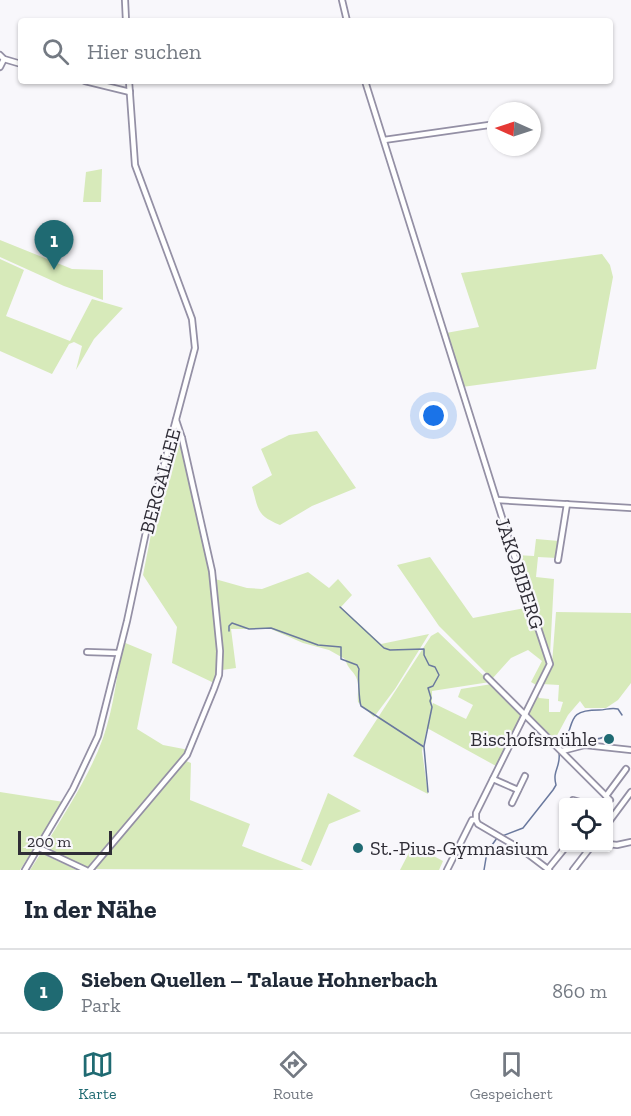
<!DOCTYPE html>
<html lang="de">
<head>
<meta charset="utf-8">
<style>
  :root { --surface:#fff; --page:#f2f2f3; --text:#1f2937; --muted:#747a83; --line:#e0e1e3; --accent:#1f6a72 }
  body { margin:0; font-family:"Zilla Slab",serif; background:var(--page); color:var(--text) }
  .controls { position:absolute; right:18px; bottom:18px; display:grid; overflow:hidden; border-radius:6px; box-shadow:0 2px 4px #0004 }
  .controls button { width:54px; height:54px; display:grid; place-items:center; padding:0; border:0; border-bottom:2px solid var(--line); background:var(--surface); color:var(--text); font:30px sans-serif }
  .compass { position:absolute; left:487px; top:102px; width:54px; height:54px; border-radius:50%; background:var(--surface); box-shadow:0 2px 4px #0004; rotate:273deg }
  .scale { position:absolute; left:18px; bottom:15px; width:94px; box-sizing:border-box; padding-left:6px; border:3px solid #2f2d36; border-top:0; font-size:16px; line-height:21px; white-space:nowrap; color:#2f2d36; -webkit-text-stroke:4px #f8f7fb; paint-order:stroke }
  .you { position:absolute; left:434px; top:416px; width:21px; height:21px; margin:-15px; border:4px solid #fff; border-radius:50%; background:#1a73e8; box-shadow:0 0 0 9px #1a73e833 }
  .badge { display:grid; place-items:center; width:39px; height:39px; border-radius:50%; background:var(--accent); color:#fff; font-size:20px; font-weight:700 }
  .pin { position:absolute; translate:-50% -50px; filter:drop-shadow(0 2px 3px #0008) }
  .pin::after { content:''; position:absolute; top:32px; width:21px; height:18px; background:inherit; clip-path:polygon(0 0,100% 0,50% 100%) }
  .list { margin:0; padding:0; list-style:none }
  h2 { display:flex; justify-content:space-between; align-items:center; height:78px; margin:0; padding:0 24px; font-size:26px }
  h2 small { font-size:20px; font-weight:400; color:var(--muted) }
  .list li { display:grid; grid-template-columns:39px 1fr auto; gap:18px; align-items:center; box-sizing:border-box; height:84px; padding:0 24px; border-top:2px solid var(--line) }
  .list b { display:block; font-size:22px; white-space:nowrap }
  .list p { margin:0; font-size:20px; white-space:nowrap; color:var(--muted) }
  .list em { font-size:20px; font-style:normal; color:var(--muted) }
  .icon { flex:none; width:33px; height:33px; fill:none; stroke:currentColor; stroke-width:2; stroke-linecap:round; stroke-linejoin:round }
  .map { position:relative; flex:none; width:631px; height:870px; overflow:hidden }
  .search { position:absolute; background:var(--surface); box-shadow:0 2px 4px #0004; left:18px; right:18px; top:18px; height:66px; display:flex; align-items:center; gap:15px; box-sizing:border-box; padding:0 21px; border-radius:6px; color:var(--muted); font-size:22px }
  .sheet { height:162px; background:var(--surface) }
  nav { display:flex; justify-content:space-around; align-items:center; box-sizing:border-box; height:84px; border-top:2px solid var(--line); background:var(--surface); font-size:16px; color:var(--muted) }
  nav a { display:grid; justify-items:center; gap:3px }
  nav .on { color:var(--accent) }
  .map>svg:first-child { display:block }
</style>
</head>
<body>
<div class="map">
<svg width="631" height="870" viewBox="0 0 631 870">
  <rect width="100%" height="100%" fill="#f8f7fb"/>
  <g fill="#d7eaba">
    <polygon points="102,169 101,202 83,202 86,172"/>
    <polygon points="0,240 72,269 103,270 103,300 64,286 0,257"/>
    <polygon points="602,254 610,265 613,277 596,369 462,387 446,333 479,327 461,273"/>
    <polygon points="0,259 24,270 6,316 70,341 92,299 123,308 94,339 76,370 82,346 74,342 69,344 52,374 0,351"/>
    <path d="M317,431l39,57 -44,18 -32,19c-24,-10 -21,-15 -28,-38l20,-12 -11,-26 28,-14z"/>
    <path d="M174,440h7c13,60 29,118 35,179 2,22 5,43 -2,64l-42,-20 5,-36 -34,-52 16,-81z"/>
    <polygon points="536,539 559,541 557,558 538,557 536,577 554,579 550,655 516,555 534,556"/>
    <polygon points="430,557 473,618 530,607 549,664 538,686 531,682 542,661 528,650 511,658 492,679 439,626 397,565"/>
    <path d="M308,572l21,16 9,-9 14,16 -11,12 40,37 48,-10 -34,55 -21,28 -16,-15c-1,-8 2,-17 -2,-25 -4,-8 -7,-6 -11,-18l-16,-9 -26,-7 -32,-14h-40l5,39 -14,2 -7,-91 32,9 15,1z"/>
    <polygon points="556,612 631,613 631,683 618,700 606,708 585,708 580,701 568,715 554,741 526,714 537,693 539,698 549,699 549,712 560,712 563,702 558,701 559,685 542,684 552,664"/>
    <polygon points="438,632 490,682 432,691 432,705 433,703 466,719 473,705 458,697 461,689 492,684 522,713 496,766 427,728 422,751 428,794 353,756 431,636"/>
    <path d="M123,642l29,12 -15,75 26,16 26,5 -101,120 -44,-22c21,-36 45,-71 59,-110 11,-31 14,-64 20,-96z"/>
    <polygon points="186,761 191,763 190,800 250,824 242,846 304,870 93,869"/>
    <polygon points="0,792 64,802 20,870 0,870"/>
    <polygon points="328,793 361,811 329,824 311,866 301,861"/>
    <polygon points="413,845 443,861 439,870 400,870"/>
    <polygon points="41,853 77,870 30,870"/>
  </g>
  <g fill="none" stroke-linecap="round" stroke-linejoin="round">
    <g stroke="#6a799e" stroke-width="1.5">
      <polyline points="340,607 384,648 390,650 424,649 424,655 429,665 435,667 439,675 433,686 428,688 431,698 430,701 432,707 424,746"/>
      <path d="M229,631v-5l3,-3 17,6 22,-1 47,17 23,2v12l16,6 2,4c-1,6 0,32 2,37l63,41 4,45"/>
      <path d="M563,745c13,-22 2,-35 36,-35 7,0 12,-3 19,-1l4,6"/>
      <path d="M561,749c14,-13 32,-5 48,-14"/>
      <path d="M484,870l3,-18 10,-14 26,-10 30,-38 3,-5c-4,-15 5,-18 3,-32"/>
    </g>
    <defs>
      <g id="minor">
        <polyline points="125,0 126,21"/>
        <polyline points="342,0 347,21"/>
        <polyline points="0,55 4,59 21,64"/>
        <polyline points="0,67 4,59"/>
        <polyline points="85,81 130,92"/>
        <polyline points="365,81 510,543 550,664 476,813 476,820 472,820 447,870"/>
        <polyline points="384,140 496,124"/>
        <polyline points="176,420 182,438"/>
        <polyline points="497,500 631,508"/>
        <polyline points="558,560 567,504"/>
        <polyline points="87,652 118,653"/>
        <polyline points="487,677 610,800"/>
        <polyline points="562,751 585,745 631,750"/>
        <polyline points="493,779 518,790"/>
        <polyline points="606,796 626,769"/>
        <polyline points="573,800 580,802"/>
        <polyline points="512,803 525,776"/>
        <polyline points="476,820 478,824 524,851 549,870"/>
        <polyline points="608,823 631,792"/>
        <polyline points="608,844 617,845 631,842"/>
        <polyline points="39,848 86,870"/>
        <polyline points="548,869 565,848"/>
        <polyline points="25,870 73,789 98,736 127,621 146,532 195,348 192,319 135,165 129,81"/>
        <polyline points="90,870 187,755 214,689 219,675 220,651 212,571 182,438 172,435"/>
        <polyline points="573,870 590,848"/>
      </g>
    </defs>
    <use href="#minor" stroke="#9490a5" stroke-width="8"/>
    <use href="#minor" stroke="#fff" stroke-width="4.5"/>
  </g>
  <g fill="#1f6a72" stroke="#f8f7fb" stroke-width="2">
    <circle cx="609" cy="739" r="6"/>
    <circle cx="358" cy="848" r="6"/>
  </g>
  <g text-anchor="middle" stroke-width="4.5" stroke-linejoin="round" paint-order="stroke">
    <g font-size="20" fill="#2f2d36" stroke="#f8f7fb">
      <text transform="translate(160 481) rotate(-75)" y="7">BERGALLEE</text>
      <text transform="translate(520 573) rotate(72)" y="7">JAKOBIBERG</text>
    </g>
    <g font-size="20" fill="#2f2d36" stroke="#f8f7fb" text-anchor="end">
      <text x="597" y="746">Bischofsmühle</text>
      <text x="370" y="855" text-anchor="start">St.-Pius-Gymnasium</text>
    </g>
  </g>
</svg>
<div class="controls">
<button><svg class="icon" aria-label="locate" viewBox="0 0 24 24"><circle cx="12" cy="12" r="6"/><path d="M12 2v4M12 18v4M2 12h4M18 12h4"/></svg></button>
</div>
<svg class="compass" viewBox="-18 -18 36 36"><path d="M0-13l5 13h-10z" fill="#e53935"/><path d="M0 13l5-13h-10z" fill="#747a83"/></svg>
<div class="scale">200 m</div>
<div class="you"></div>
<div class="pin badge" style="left:54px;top:270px">1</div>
<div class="search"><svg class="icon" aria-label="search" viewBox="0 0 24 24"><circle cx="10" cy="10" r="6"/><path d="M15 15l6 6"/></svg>Hier suchen</div>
</div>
<section class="sheet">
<h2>In der Nähe<small></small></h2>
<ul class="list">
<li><span class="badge">1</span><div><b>Sieben Quellen – Talaue Hohnerbach</b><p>Park</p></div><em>860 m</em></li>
</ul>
</section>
<nav>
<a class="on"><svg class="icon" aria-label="map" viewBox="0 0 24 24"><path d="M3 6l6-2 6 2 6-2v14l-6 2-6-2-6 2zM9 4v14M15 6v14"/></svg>Karte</a>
<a><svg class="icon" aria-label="directions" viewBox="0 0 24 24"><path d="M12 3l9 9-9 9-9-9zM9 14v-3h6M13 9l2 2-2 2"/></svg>Route</a>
<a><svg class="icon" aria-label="saved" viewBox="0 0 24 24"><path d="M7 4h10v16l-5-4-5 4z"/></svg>Gespeichert</a>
</nav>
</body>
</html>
